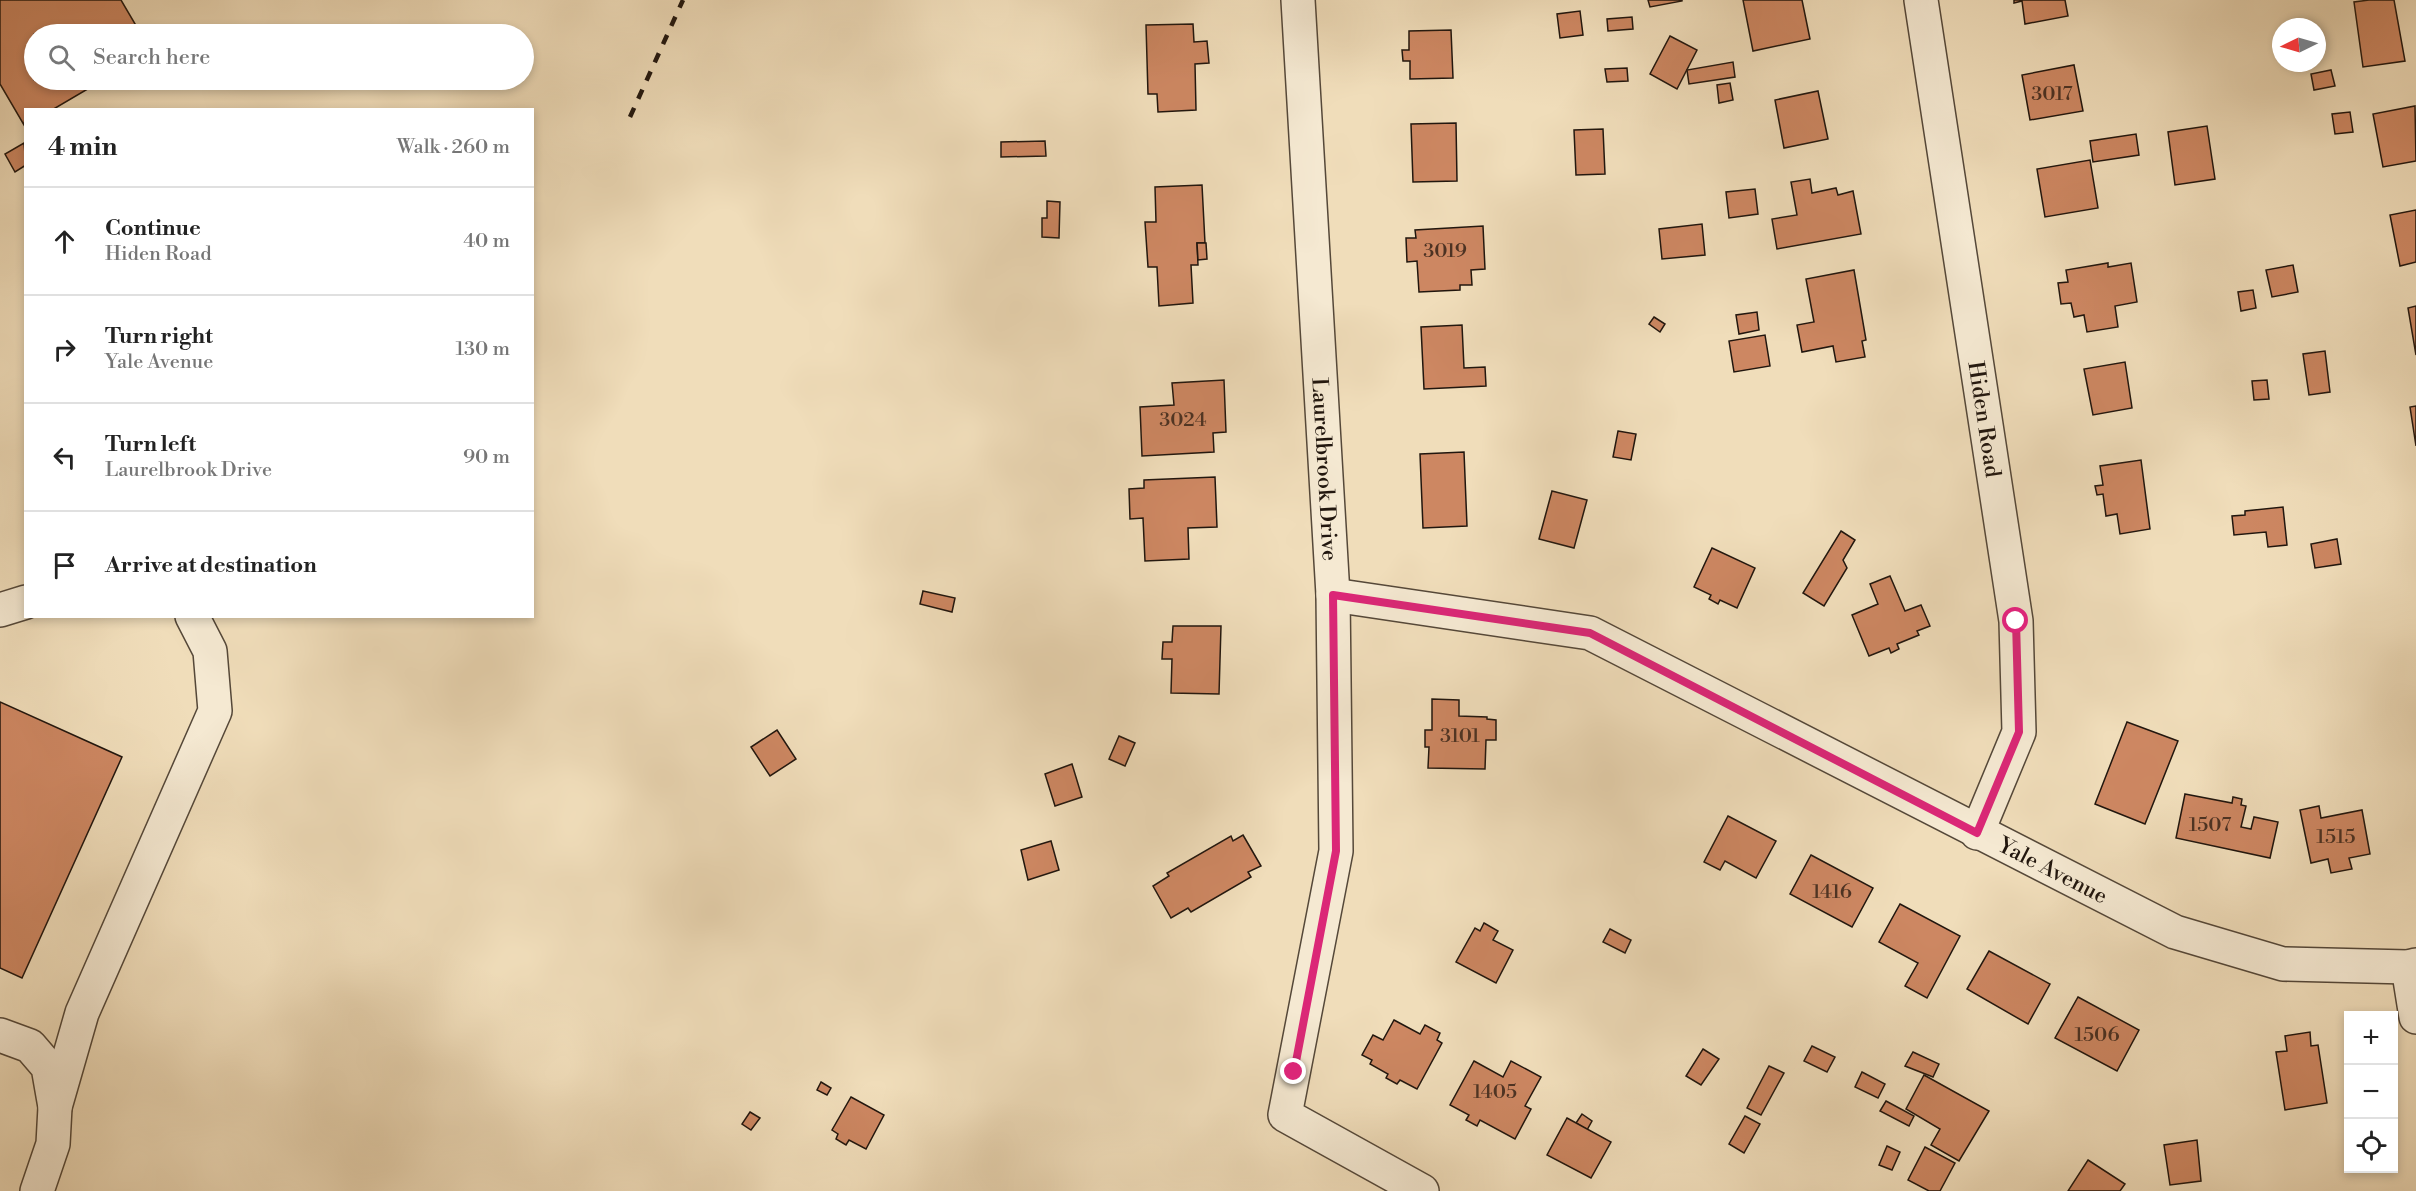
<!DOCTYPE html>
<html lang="en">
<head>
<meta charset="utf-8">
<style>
  :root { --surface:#fff; --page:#f6f6f6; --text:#222; --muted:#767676; --line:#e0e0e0 }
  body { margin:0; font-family:"Libre Bodoni",serif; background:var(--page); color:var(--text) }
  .controls { position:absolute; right:18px; bottom:18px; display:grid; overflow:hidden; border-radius:0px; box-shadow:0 3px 9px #0003 }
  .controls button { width:54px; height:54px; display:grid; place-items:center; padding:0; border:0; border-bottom:2px solid var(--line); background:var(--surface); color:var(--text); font:30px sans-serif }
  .compass { position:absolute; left:2272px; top:18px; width:54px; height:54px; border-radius:50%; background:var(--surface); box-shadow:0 3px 9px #0003; rotate:265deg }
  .stop { position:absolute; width:18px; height:18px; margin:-14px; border:4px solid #db2777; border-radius:50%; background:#fff }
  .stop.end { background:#db2777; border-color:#fff; box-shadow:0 2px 6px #0008 }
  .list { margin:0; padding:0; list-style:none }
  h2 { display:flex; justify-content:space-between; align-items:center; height:78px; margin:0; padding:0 24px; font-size:26px }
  h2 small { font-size:20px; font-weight:400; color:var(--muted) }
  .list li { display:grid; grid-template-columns:39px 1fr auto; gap:18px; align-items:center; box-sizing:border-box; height:108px; padding:0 24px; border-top:2px solid var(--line) }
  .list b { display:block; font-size:22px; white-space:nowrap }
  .list p { margin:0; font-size:20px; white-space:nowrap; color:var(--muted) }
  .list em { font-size:20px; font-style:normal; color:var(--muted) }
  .icon { flex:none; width:33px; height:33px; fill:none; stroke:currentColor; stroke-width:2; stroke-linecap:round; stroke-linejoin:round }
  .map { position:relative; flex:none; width:2416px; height:1191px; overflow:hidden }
  .search { position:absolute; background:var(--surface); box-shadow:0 3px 9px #0003; left:24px; top:24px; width:510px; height:66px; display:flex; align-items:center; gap:15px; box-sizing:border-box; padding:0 21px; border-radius:33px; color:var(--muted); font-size:22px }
  .panel { position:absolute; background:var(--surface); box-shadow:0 3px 9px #0003; left:24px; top:108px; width:510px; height:510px; border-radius:0px }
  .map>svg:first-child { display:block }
</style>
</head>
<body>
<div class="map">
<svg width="2416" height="1191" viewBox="0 0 2416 1191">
  <rect width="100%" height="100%" fill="#f0ddba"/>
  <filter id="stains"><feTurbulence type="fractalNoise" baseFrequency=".00333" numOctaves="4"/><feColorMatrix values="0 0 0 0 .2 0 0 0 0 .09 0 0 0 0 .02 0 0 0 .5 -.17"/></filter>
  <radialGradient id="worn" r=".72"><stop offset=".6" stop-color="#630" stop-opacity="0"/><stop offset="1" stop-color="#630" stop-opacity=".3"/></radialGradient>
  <g fill="#cd8762" stroke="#21160e" stroke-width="1.5">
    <polygon points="0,0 121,0 141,34 34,34 34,80 103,80 52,110 26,110 24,125 0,84"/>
    <polygon points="1648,0 1682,0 1682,1 1650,7"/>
    <polygon points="1743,0 1802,0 1810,39 1753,51"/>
    <polygon points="2014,0 2065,0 2068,16 2025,24 2022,1 2014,3"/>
    <polygon points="2369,0 2394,0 2405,61 2363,67 2354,2"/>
    <polygon points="1580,11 1583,35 1560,38 1557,14"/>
    <polygon points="1632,17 1633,29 1608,31 1607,19"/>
    <polygon points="1193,24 1194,42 1207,41 1209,63 1195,64 1196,110 1158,112 1157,94 1148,94 1146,25"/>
    <polygon points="1451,30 1453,78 1410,79 1410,61 1403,61 1402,50 1409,50 1409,31"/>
    <polygon points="1670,36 1697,50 1677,89 1650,74"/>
    <polygon points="1733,62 1735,77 1689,84 1687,70"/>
    <polygon points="2074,65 2083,111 2030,120 2022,75"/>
    <polygon points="1627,68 1628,81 1607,82 1605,69"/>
    <polygon points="2331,70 2335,86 2314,90 2311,74"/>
    <polygon points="1730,83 1733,100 1719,103 1717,85"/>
    <polygon points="1818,91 1828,139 1784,148 1775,100"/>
    <polygon points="2415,106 2416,161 2383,167 2373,114"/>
    <polygon points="2350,112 2353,132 2335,134 2332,114"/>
    <polygon points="1456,123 1457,181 1413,182 1411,124"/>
    <polygon points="2207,126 2215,179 2175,185 2168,132"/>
    <polygon points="1603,129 1605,174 1576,175 1574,130"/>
    <polygon points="2136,134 2139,155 2093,162 2090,141"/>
    <polygon points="1045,141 1046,156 1001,157 1001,142"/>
    <polygon points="24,143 26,165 15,172 5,154"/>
    <polygon points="2090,160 2098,208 2045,217 2037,169"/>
    <polygon points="1810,179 1812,193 1836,188 1838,195 1853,191 1861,234 1777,249 1772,219 1797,215 1791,182"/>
    <polygon points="1202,185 1205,243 1197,243 1198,265 1191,265 1193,303 1159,306 1157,267 1148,267 1145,222 1156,222 1155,187"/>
    <polygon points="1755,189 1758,214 1729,218 1726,192"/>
    <polygon points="1047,201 1060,202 1059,238 1042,237 1042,218 1047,218"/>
    <polygon points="2416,210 2416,262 2400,266 2390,215"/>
    <polygon points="1702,224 1705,255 1662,259 1659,229"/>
    <polygon points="1483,226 1485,269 1471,270 1472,285 1460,285 1460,290 1419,292 1417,261 1407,262 1406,238 1416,238 1415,230"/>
    <polygon points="1197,243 1206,243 1207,259 1198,260"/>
    <polygon points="2108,263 2108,267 2131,263 2137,302 2115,306 2118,327 2087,332 2084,315 2074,317 2071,303 2061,304 2058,283 2068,282 2066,270"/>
    <polygon points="2293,265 2298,292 2272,297 2266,270"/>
    <polygon points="1854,270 1866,340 1862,341 1865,357 1836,362 1833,346 1802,352 1797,325 1814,322 1806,279"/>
    <polygon points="2253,290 2256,308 2241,311 2238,292"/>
    <polygon points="2416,306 2416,355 2408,308"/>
    <polygon points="1757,312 1759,330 1739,334 1736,315"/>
    <polygon points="1654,317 1665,324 1660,332 1649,324"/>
    <polygon points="1462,325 1464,368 1485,367 1486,386 1424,389 1421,327"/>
    <polygon points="1765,335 1770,366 1734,372 1729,341"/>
    <polygon points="2325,351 2330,392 2309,395 2303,354"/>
    <polygon points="2125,362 2132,408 2093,415 2084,369"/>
    <polygon points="1224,380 1226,432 1213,433 1214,452 1142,456 1140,407 1174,405 1172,383"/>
    <polygon points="2267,380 2269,399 2254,400 2252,381"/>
    <polygon points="2416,406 2416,446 2410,407"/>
    <polygon points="1618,431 1636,434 1631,460 1613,457"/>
    <polygon points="1464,452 1467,526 1423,528 1420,454"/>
    <polygon points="2141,460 2150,529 2120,534 2117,514 2106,516 2103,494 2097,495 2095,486 2103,485 2100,466"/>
    <polygon points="1215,477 1217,527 1188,528 1189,559 1145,561 1143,518 1130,519 1129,489 1144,488 1144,480"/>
    <polygon points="1552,491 1587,500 1574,548 1539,539"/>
    <polygon points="2283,507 2287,545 2268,547 2266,532 2234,535 2232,516 2245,515 2245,511"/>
    <polygon points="1841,531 1855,540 1843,560 1847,568 1824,606 1803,593"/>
    <polygon points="2337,539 2341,564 2315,568 2311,544"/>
    <polygon points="1712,548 1755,568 1737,608 1720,600 1718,604 1709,599 1711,595 1694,587"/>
    <polygon points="1890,576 1905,611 1921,605 1930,626 1917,631 1919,635 1897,644 1899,649 1891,653 1889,648 1869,656 1852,615 1878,604 1870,584"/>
    <polygon points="923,591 955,598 952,612 920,604"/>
    <polygon points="1173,626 1221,626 1219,694 1171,693 1172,659 1162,659 1163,642 1172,642"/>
    <polygon points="1432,699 1459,700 1459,716 1487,717 1487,719 1496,720 1496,740 1486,740 1485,769 1428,768 1429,747 1425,747 1425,730 1432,730"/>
    <polygon points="0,702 122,757 22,978 0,968"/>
    <polygon points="2127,722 2178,741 2145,824 2095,804"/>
    <polygon points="777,730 796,759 770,776 751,747"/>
    <polygon points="1119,736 1135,743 1125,766 1109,759"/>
    <polygon points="1072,764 1082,797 1055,806 1045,774"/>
    <polygon points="2185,794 2232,803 2233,797 2242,799 2241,805 2246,806 2241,827 2251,829 2254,817 2278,822 2270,858 2176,838"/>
    <polygon points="2319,806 2321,818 2362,810 2370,854 2349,858 2352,869 2331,873 2328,859 2311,863 2300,810"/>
    <polygon points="1728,816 1776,841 1756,878 1725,861 1720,870 1704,862"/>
    <polygon points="1243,835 1261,866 1248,872 1251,877 1191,912 1188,908 1171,918 1153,886 1169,876 1167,873 1231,836 1233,841"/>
    <polygon points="1051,841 1059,870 1028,880 1021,850"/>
    <polygon points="1811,855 1873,888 1852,927 1790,894"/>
    <polygon points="1900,904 1960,936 1927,998 1905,986 1918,963 1879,942"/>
    <polygon points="1484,923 1498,931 1493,940 1513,950 1496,983 1456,962 1475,928 1480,931"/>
    <polygon points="1610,929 1631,940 1625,953 1603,942"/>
    <polygon points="1989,951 2050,984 2028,1024 1967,989"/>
    <polygon points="2078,997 2139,1030 2117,1071 2055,1038"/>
    <polygon points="1394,1020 1420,1034 1425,1025 1440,1033 1437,1040 1442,1043 1417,1089 1400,1080 1397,1084 1386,1078 1388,1074 1370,1064 1372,1060 1362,1055 1373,1035 1383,1040"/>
    <polygon points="2310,1032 2311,1046 2318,1045 2327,1103 2285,1110 2276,1052 2287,1051 2285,1036"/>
    <polygon points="1812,1046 1835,1057 1827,1072 1804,1061"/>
    <polygon points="1703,1049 1719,1059 1701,1085 1686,1076"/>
    <polygon points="1913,1052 1939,1064 1933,1077 1905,1066"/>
    <polygon points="1474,1061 1503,1077 1511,1061 1541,1077 1525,1106 1531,1109 1515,1139 1480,1120 1477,1126 1466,1120 1469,1115 1450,1105"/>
    <polygon points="1769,1066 1784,1073 1761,1115 1747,1108"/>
    <polygon points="1862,1072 1885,1084 1878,1098 1855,1087"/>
    <polygon points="1924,1075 1989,1111 1959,1161 1931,1145 1940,1129 1906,1109"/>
    <polygon points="821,1082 831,1088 827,1095 817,1090"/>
    <polygon points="851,1097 884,1115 866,1149 849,1140 846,1145 836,1139 838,1134 832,1130"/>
    <polygon points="1886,1101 1914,1116 1909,1126 1880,1111"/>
    <polygon points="750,1112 760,1118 751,1130 742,1124"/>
    <polygon points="1582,1114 1592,1121 1587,1130 1576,1123"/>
    <polygon points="1745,1116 1760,1124 1744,1153 1729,1144"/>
    <polygon points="1567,1118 1611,1142 1591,1178 1547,1155"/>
    <polygon points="2197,1140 2201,1181 2170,1185 2164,1145"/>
    <polygon points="1887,1146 1900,1152 1892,1170 1879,1165"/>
    <polygon points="1925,1147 1955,1163 1940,1191 1929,1191 1908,1180"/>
    <polygon points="2088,1160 2125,1184 2120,1191 2068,1191"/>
  </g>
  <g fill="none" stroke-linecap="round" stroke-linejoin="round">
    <defs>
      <g id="minor">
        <path id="s1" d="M1298,0l35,595 3,256 -51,264 137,76"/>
        <path id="s2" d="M1921,0l95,621 3,111 -42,101"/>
        <path id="s3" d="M1333,595l257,38 585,299 108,32 125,3 8,-2"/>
        <polyline points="0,610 26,602"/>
        <polyline points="2408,967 2416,1017"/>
        <polyline points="0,1035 30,1046 48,1067 55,1107 53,1144 37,1191"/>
        <polyline points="55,1107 82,1013 215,711 210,651 192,616"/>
      </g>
    </defs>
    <use href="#minor" stroke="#554839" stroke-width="36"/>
    <use href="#minor" stroke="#f5e9d2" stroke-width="33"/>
    <polyline stroke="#21160e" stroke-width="4.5" stroke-dasharray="10 10" stroke-linecap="butt" points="630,117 683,0"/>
  </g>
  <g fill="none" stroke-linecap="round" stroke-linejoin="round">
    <polyline stroke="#db2777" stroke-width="8" points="1294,1072 1336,851 1333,595 1590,633 1977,833 2019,732 2016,621"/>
  </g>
  <g text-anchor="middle" stroke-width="4.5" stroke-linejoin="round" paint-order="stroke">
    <g font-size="20" fill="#4c3223">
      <text x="2052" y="100">3017</text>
      <text x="1445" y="257">3019</text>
      <text x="1183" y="426">3024</text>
      <text x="1460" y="742">3101</text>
      <text x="2210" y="831">1507</text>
      <text x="2336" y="843">1515</text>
      <text x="1832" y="898">1416</text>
      <text x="2097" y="1041">1506</text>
      <text x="1495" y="1098">1405</text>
    </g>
    <g font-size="22" fill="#21160e" stroke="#f5e9d2">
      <text dy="8" stroke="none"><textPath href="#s2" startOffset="424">Hiden Road</textPath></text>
      <text dy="8" stroke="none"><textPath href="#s1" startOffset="470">Laurelbrook Drive</textPath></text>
      <text dy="8" stroke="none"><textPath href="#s3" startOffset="780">Yale Avenue</textPath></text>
    </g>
  </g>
  <rect width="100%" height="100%" filter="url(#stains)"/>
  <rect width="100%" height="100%" fill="url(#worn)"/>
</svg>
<div class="controls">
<button>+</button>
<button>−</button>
<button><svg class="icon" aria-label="locate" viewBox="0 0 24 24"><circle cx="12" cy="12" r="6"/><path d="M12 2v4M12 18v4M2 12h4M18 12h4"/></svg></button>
</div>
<svg class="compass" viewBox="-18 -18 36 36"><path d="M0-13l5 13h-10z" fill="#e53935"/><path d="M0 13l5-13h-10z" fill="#767676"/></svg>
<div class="stop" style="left:2016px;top:621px"></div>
<div class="stop end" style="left:1294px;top:1072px"></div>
<div class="search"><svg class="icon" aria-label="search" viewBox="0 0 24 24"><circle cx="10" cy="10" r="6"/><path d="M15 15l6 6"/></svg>Search here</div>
<section class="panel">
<h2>4 min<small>Walk · 260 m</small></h2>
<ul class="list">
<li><svg class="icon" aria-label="ahead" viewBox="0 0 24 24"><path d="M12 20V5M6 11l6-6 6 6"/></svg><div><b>Continue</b><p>Hiden Road</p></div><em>40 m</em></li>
<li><svg class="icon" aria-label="right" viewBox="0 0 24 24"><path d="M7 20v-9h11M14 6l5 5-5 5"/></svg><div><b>Turn right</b><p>Yale Avenue</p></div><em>130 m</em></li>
<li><svg class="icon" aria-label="left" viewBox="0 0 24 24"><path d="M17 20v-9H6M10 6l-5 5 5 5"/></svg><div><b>Turn left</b><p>Laurelbrook Drive</p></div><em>90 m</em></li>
<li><svg class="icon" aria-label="arrive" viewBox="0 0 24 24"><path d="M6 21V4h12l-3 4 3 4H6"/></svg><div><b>Arrive at destination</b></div></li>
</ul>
</section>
</div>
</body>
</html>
